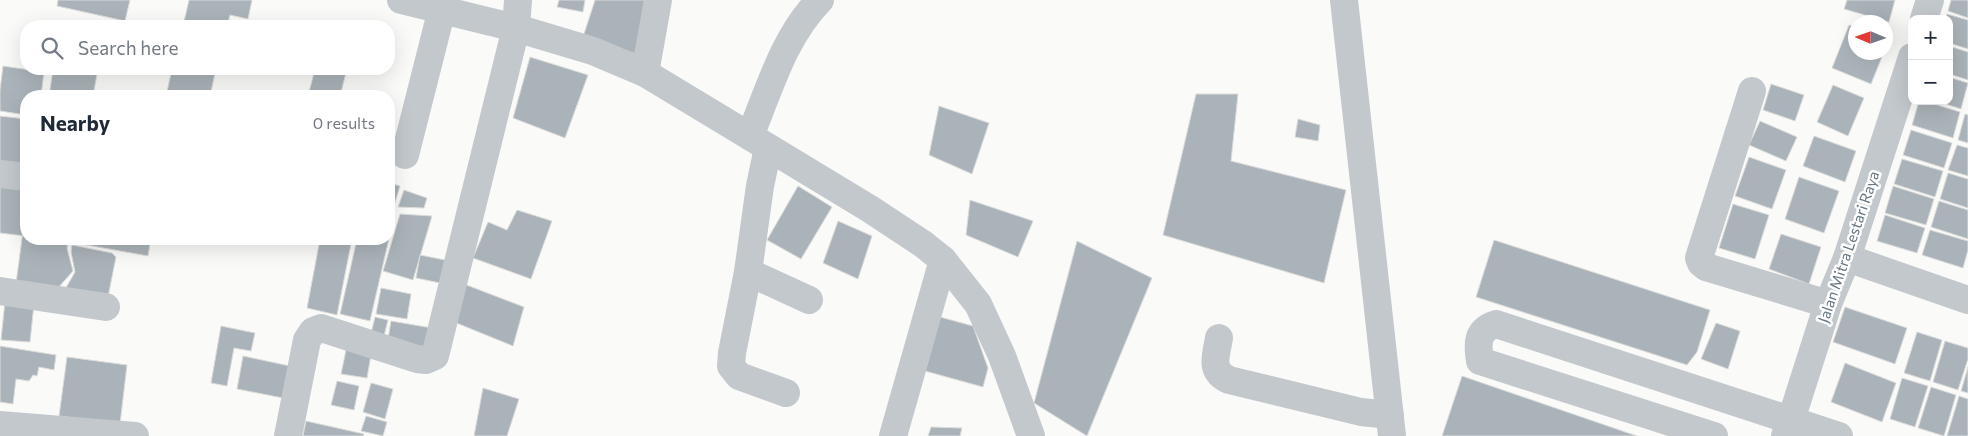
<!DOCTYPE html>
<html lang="en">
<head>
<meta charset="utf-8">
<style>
  :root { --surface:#fff; --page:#f6f6f7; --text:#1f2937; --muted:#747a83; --line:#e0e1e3 }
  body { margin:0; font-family:Commissioner,sans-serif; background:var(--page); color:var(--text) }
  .controls { position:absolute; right:15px; top:15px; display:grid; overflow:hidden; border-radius:10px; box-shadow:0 5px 20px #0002 }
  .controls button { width:45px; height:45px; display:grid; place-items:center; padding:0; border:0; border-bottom:1px solid var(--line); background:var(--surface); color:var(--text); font:25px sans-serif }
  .compass { position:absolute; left:1848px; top:15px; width:45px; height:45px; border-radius:50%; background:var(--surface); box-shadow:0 5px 20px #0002; rotate:272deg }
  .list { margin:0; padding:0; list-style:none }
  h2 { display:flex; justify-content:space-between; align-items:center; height:65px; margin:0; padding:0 20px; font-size:21px }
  h2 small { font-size:16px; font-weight:400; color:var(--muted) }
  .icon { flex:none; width:28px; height:28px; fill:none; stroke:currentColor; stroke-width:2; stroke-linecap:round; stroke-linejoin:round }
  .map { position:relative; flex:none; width:1968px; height:436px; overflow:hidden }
  .search { position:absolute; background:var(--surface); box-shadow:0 5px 20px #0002; left:20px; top:20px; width:375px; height:55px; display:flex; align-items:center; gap:12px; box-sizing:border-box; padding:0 18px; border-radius:20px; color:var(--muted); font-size:19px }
  .panel { position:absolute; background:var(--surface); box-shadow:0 5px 20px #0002; left:20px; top:90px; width:375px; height:155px; border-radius:20px }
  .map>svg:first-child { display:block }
</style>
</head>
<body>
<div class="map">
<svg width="1968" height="436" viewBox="0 0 1968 436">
  <rect width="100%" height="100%" fill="#fafaf8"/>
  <g fill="#aab3b9" stroke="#dcdcda">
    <polygon points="58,0 130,0 125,21 57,6"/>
    <polygon points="189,0 252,0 248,19 230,15 227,26 183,26"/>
    <polygon points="559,0 585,0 583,12 557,7"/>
    <polygon points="595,0 646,0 636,54 583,37"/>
    <polygon points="1847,0 1895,0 1889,22 1844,9"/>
    <polygon points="1951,0 1968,0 1968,18 1948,11"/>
    <polygon points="1947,14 1968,20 1968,49 1949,43 1949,19 1945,19"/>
    <polygon points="1849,25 1856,27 1856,52 1884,52 1871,84 1832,68"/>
    <polygon points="1949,46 1968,52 1968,80 1949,74"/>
    <polygon points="530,57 588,75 565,138 513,118"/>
    <polygon points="3,66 44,72 41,96 26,96 26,115 0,111 0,90"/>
    <polygon points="49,69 98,69 93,96 49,96 53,70"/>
    <polygon points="172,69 216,69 210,96 166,96"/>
    <polygon points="315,69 347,69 340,96 308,96"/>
    <polygon points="1949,77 1968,83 1961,109 1936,101 1949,101"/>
    <polygon points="1771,84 1804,95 1795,121 1763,110"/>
    <polygon points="1833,85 1864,98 1848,136 1817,122"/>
    <polygon points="1196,94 1238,94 1231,161 1346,190 1324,283 1163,235"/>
    <polygon points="1919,101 1925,101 1960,112 1953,138 1912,125"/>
    <polygon points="939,106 989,123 972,174 929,155"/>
    <polygon points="1965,114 1968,115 1968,143 1958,140"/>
    <polygon points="0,116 26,119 26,174 0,172"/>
    <polygon points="1298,119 1320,125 1318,141 1295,137"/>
    <polygon points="1760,121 1797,137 1786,161 1749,145"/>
    <polygon points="1911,130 1952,143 1944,168 1903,155"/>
    <polygon points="1814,136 1856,151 1845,182 1803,166"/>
    <polygon points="1957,145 1968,148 1968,176 1948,170"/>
    <polygon points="1749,157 1786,170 1772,209 1735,196"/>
    <polygon points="1902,159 1943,171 1935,197 1894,184"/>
    <polygon points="1948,173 1968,179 1968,208 1940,199"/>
    <polygon points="1799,177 1839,191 1824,233 1785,219"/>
    <polygon points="0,181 26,184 25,236 0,233"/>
    <polygon points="389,183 400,186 393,209 389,208"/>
    <polygon points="798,186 832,207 801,259 767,240"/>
    <polygon points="1893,186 1934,199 1926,225 1885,213"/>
    <polygon points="404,190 427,198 424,208 398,207"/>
    <polygon points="970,200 1033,221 1018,257 966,235"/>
    <polygon points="1939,201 1968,210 1968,239 1931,227"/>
    <polygon points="1733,204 1769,215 1755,259 1719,248"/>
    <polygon points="26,209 26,239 68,239 67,248 73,271 57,289 16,283"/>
    <polygon points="517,210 552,221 531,279 473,258 488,222 507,230"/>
    <polygon points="400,214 432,216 413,280 383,271"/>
    <polygon points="1885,215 1925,228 1917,253 1877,241"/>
    <polygon points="389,216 394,217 370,321 340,314 357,239 389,239"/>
    <polygon points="838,221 872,236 858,279 823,263"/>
    <polygon points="1930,230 1968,241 1968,250 1963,268 1922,255"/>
    <polygon points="1781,234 1821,247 1809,284 1769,269"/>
    <polygon points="70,239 151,239 148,256 70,242"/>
    <polygon points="320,239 352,239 337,315 307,308"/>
    <polygon points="1494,240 1710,310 1697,352 1687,365 1476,297"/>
    <polygon points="1077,241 1152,278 1087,436 1034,403"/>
    <polygon points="72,245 112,253 116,257 107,302 63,293 75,272 71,252"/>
    <polygon points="420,255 445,260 440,283 416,278"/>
    <polygon points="464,284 524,307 513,346 454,322"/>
    <polygon points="381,288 411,294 407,319 376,314"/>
    <polygon points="5,301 34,304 30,342 1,340"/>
    <polygon points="1845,307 1907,328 1895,364 1833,342"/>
    <polygon points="375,317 388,320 383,340 370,337"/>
    <polygon points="940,317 973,326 988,368 983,387 925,371"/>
    <polygon points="391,321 432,328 428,352 387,345"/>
    <polygon points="1716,323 1740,331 1728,369 1701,359"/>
    <polygon points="221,326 255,333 251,351 234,348 227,386 211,383"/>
    <polygon points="1917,332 1942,340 1930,381 1904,373"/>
    <polygon points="1945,341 1968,348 1968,359 1958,390 1933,382"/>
    <polygon points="0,346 56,355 54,370 39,367 37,376 33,375 29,381 16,379 13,404 0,402"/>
    <polygon points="346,350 371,355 367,378 341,374"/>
    <polygon points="243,356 290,366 283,398 237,389"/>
    <polygon points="67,357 127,365 120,424 59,416"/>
    <polygon points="1845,363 1896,383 1882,422 1831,402"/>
    <polygon points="1968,367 1968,393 1961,391"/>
    <polygon points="1462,376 1637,436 1442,436"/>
    <polygon points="1902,378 1928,386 1915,427 1890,419"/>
    <polygon points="337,381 359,386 354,410 331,405"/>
    <polygon points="371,383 393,389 385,419 363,412"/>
    <polygon points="1931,387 1956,395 1944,436 1918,428"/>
    <polygon points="483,388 519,399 507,436 474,436"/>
    <polygon points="1959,396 1968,399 1968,436 1947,436"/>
    <polygon points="366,416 387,422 383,436 361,431"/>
    <polygon points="306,421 364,434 363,436 303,436"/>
    <polygon points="931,427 962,428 960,436 928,436"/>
  </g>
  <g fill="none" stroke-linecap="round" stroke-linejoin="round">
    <g stroke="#c3c8cc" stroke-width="28">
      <polyline points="401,0 516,28 593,51 645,73 870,209 923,244 943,260 978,304 1002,356 1031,436"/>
      <polyline points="1344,0 1392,436"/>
      <polyline points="1924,19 1930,0"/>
      <polyline points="645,73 658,0"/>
      <polyline points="1752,91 1699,258 1701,263 1706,267 1828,304"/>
      <path d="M750,136c19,-46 34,-100 70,-136"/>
      <polyline points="768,148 760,186 748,272 732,353 731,366 739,376 786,393"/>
      <polyline points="405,155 442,9"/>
      <polyline points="0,174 26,177"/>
      <polyline points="1847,258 1968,300"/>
      <polyline points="748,272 809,300"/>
      <polyline points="0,291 106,307"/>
      <path d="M1219,338c-3,18 -10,33 10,42l132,32 29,3"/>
      <polyline points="0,425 135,436"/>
      <polyline points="288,436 307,340 313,331 321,328 417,359 426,360 435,356 516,28 518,0"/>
      <polyline points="893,436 943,260"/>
      <path d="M1714,436l-234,-75c-3,-18 -3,-31 16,-37l343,112"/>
      <polyline points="1785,436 1791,420 1828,304 1847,258 1912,57"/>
    </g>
  </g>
  <g text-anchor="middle" stroke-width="5" stroke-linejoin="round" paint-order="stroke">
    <g font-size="15" fill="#657683" stroke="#fff">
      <text transform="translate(1849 247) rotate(-71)" y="5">Jalan Mitra Lestari Raya</text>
    </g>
  </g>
</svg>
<div class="controls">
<button>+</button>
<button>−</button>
</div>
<svg class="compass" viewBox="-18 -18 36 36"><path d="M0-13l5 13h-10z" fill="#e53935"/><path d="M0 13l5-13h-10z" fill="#747a83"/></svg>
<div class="search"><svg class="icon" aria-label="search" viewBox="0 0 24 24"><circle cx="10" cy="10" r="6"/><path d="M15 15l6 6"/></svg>Search here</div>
<section class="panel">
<h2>Nearby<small>0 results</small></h2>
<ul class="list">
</ul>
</section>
</div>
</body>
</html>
